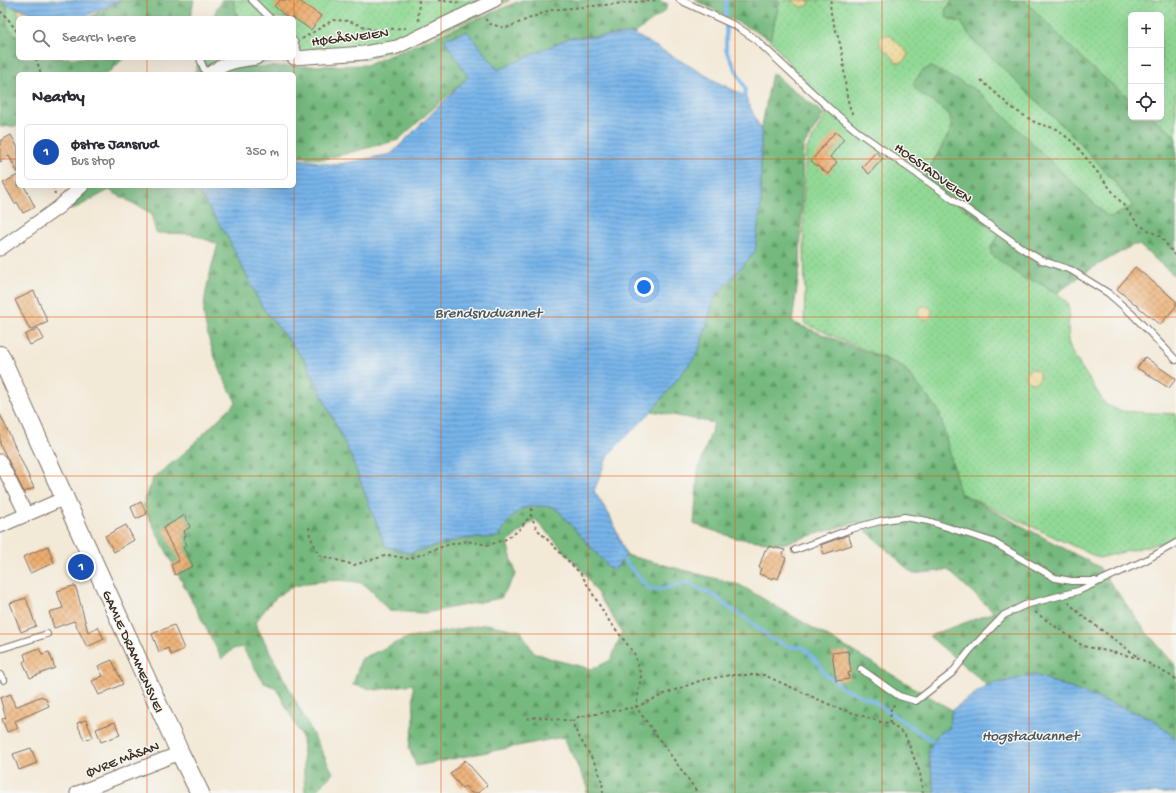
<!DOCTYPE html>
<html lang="en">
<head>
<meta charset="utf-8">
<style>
  :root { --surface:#fff; --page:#f2f2f3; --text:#2b2b33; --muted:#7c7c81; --line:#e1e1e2; --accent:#b5179e }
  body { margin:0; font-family:"Gochi Hand",sans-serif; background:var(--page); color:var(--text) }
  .controls { position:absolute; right:12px; top:12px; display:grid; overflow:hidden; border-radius:6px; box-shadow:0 4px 16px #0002 }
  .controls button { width:36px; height:36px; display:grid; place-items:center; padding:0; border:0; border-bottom:1px solid var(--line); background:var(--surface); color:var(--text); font:20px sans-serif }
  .you { position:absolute; left:644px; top:287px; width:14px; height:14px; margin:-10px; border:3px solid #fff; border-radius:50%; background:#1a73e8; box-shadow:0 0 0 6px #1a73e833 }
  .badge { display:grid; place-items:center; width:26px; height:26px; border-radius:50%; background:var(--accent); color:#fff; font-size:13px; font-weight:700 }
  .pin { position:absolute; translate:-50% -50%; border:2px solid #fff; box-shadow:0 1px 4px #0006 }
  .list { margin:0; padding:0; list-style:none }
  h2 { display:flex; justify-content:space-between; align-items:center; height:52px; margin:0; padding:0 16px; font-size:17px }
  h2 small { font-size:13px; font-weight:400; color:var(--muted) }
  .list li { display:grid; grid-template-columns:26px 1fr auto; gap:12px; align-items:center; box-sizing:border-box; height:56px; margin:0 8px 8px; padding:0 8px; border:1px solid var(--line); border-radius:6px }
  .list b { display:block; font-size:15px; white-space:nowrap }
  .list p { margin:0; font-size:13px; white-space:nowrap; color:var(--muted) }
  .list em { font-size:13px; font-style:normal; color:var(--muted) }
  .icon { flex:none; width:22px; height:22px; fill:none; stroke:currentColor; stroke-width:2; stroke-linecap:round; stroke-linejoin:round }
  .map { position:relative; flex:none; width:1176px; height:793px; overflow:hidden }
  .search { position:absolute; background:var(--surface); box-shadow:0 4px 16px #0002; left:16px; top:16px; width:280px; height:44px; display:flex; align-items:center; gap:10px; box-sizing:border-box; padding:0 14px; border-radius:6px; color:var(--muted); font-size:15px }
  .panel { position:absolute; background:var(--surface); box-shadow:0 4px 16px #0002; left:16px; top:72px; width:280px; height:116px; border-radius:6px }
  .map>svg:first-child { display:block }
</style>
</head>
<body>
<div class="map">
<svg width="1176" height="793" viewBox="0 0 1176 793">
  <defs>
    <pattern id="grass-dots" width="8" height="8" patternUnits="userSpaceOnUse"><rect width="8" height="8" fill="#91d995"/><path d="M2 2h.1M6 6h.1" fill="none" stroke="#7eba80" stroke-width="1.8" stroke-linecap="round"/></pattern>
    <pattern id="forest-firs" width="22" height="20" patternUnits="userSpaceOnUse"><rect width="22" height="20" fill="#74b97e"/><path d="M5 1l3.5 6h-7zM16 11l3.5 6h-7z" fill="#609767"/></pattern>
    <pattern id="sand-dots" width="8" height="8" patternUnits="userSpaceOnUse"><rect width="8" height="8" fill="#eeda9e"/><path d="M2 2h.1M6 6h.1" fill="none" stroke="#cdbb88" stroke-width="1.8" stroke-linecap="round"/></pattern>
    <pattern id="water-rules" width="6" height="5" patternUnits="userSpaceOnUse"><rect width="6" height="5" fill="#78b5ea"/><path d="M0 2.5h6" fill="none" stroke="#6493bd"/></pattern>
    <pattern id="building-cross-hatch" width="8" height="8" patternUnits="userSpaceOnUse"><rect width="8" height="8" fill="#edad70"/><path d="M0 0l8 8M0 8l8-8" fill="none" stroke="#c18d5b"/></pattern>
  </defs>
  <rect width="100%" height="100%" fill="#f6f6f2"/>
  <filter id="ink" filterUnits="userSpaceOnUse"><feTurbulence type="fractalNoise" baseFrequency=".025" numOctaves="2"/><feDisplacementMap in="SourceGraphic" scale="8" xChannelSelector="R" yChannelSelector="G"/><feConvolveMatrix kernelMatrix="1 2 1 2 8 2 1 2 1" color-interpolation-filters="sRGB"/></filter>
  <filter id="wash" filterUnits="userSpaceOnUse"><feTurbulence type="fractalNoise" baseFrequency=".012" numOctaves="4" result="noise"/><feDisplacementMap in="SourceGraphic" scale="16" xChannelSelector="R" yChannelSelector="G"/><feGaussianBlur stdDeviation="0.9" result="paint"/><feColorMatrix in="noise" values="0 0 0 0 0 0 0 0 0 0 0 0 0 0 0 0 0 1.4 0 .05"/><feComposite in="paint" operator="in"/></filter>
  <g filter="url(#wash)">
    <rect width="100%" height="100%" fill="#f3e9d7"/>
    <g fill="url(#grass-dots)" stroke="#66825a">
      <polygon points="221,0 510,0 476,17 374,57 352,60 254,63 219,58 294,58 294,18 217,18"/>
      <path d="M780,0h173l-8,10 6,10 10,2c58,60 122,117 172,184l-22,11 -5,-2 -130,-125 -34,17 7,7 3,14 -29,51 76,55 -8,12 32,32 14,4 20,11 8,7 4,8 -1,33 3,10 34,53 15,7 56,3v125l-77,19 -139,-65 -21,-82 -37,-45 -98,-43 1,-31 -2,-86 3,-56 21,-37 -57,-74z"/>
      <polygon points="1024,0 1176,0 1176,137 1152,117 1161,117 1161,15 1131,15 1131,100 1091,67"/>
      <polygon points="7,5 16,8 20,18 18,18 18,37 7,27"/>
    </g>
    <g fill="url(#forest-firs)" stroke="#58724e">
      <polygon points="0,0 7,5 7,27 18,38 18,58 124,58 107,74 18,74 18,126 0,127"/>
      <polygon points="120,0 194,0 190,18 89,18"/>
      <polygon points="223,0 233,0 238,18 213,18 217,8"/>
      <polygon points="522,0 658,0 668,4 665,11 634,34 569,38 498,70 467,31 445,39 468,77 398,140 325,159 294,156 294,74 194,74 201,58 248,58 251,67 367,65"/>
      <polygon points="695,0 780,0 770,39"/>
      <path d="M953,0h71l67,67 40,33v17h21l24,20v140l-37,-32h-6l-44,25 -32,23 -20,-11 -14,-4 -32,-24v-8l9,-13 -76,-55c9,-16 20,-32 27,-49 9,-22 -33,-27 -38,-46l10,-13 8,-3 45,23 9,7 121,118 5,2 22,-11 -16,-22 -47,-51 -99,-95 -10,-16 -14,-4 -2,-8z"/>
      <polygon points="772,73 824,114 803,147 800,267 792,322 902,366 939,411 960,493 1099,567 1147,633 1176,666 1176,739 1153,719 1035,675 987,685 929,636 994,612 948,570 913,574 857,522 782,544 735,538 694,524 698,471 714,423 652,411 698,353 715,297 755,252 761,203 761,130"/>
      <path d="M70,186h130v8l27,42 35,71 44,55 44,92 35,92 24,7 53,-14 35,-2c21,-29 21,-33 58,-30l58,65 13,-17 114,30 212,125 -3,19 -21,22 7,42h-349l2,-6 -25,-50 -147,29 -7,-18 5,-26 -1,-38 -37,6 -23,-5 8,-26 43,-20 83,-15 34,7 12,21 22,8 37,9 19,-9 11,-28 -37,-58 -50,-55 -28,24 9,31 -15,24 -76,15 -36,-2c-6,-7 -19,-24 -26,-27 -16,-7 -64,-3 -78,7 -13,8 -21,20 -30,32l78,150 -19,20h-9l-3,-56 -26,-49 -12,-5 -22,-36 -9,2 -11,10 -79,-153 10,-28 28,-22 55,-54c-14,-26 -28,-56 -32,-86 -2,-17 9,-54 14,-72l-27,-10 -35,-1 -5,-20 -42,-23 -37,20z"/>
    </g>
    <g fill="url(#sand-dots)" stroke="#94825e">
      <polygon points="790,0 808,0 810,5 801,7"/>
      <polygon points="16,8 50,18 20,18"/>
      <path d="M884,35h5c4,4 17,15 19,19l-3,6 -5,3 -4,-1c-4,-9 -14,-11 -17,-22z"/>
      <circle cx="925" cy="313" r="7"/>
      <circle cx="1033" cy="376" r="7"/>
    </g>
    <g fill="url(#water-rules)" stroke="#5a7084">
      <polygon points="1,0 120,0 82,18 50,18 7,5"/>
      <path d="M467,31l31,39 71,-32 65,-4 85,49 26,13 16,34v73l-6,49 -40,45 -17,56 -46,58 -44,44 -14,36 16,25 16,39 -13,17 -58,-65c-37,-3 -37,1 -57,30l-36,2 -53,14 -24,-7 -35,-92 -44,-92 -44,-55 -35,-71 -27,-42v-8h94v-28l41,7 56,-11 77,-77 -24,-38z"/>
      <polygon points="1035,675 1153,719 1176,739 1176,793 935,793 928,751 939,732 949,729 952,710 987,685"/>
    </g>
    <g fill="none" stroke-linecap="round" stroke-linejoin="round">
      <g stroke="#78b5ea" stroke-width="3.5">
        <polyline points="726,0 726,50 745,88 745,96"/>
        <polyline points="624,560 649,589 661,589 688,583 717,597 725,605 747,619 770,638 790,647 803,647 819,664 826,676 834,679 840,687 872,700 932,741"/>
      </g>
    </g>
    <g id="blocks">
      <g fill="url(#building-cross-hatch)">
        <polygon points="280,0 298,0 321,16 311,30 294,18 288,18 274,6"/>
        <polygon points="835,132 844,139 830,157 837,162 828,174 811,161"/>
        <polygon points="11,135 18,148 18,173 9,156 0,162 0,141"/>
        <polygon points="876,152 883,158 869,174 862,167"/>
        <polygon points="18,175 18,186 24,186 35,207 23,213 17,202 15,204 3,183"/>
        <polygon points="1135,267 1176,301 1176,306 1160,325 1117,289"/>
        <polygon points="34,291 48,322 30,330 15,300"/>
        <polygon points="38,328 44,339 30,345 25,335"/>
        <polygon points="1145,357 1176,379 1169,388 1137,368"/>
        <polygon points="0,414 34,488 24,492 0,444"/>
        <polygon points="141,502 147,514 136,519 131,507"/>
        <polygon points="185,515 190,527 184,531 186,536 183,537 187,545 183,547 193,566 175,575 171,565 179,561 163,528"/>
        <polygon points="126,525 134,540 114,552 105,536"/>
        <polygon points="848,535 852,545 824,554 821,545"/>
        <polygon points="48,546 54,563 30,573 23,557"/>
        <polygon points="769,546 785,550 782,556 786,558 778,579 774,577 773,579 759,574 761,568 759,567 765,550 767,550"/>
        <polygon points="73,586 75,586 77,591 88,632 98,627 104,639 87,647 74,621 54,628 49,612 63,608 57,591"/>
        <polygon points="26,598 36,626 21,632 10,603"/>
        <polygon points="174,625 184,649 171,655 168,648 159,652 152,634"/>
        <polygon points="39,648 42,654 49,652 55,668 30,678 23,662 26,660 24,654"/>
        <polygon points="848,651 851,672 848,673 849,679 836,681 832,653"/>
        <polygon points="112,660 123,684 99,695 92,681 103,676 98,666"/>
        <polygon points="11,694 15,707 42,696 43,698 45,697 49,706 15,721 18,728 7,732 2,719 6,718 0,698"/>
        <polygon points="86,720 93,737 84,740 77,723"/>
        <polygon points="115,722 120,735 101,742 96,729"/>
        <polygon points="31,748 37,763 19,770 13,754"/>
        <polygon points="465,760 487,785 478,793 471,793 465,786 462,788 450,774"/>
      </g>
    </g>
  </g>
  <g filter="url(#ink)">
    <use href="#blocks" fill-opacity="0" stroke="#7b6d5f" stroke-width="1"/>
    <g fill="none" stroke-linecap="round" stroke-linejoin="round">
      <defs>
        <g id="lane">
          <polyline points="252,0 270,18"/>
          <polyline points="680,0 736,26 754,38 829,108 858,132 1023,249 1041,260 1071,270 1108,293 1132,314 1176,360"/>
          <polyline points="294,41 300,58"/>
          <polyline points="200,59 206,74"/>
          <polyline points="795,550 851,529 880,521 904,517 928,521 993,542 1055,578 1071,581 1095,581"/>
          <polyline points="0,649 47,634"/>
          <polyline points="861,669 899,696 916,701 952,673 971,649 1004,615 1025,605 1078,591 1146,560 1176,543"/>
          <polyline points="0,675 4,680"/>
        </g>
        <g id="street">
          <polyline points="294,58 364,53 397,47 495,0"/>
          <path d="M209,74c14,-11 30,-14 47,-16"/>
          <polyline points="0,249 59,207 82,186"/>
          <polyline points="0,461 26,514"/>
          <polyline points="0,526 65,498"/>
          <polyline points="77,793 180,753"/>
        </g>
        <polyline id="secondary" points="0,355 180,753 200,793"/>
      </defs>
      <use href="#lane" stroke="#7b6d5f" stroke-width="8"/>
      <use href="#street" stroke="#7b6d5f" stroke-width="15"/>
      <use href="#secondary" stroke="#7b6d5f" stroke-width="20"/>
      <g stroke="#7b6d5f" stroke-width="2" stroke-dasharray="3 3" stroke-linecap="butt">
        <polyline points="419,0 418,18 420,23"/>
        <polyline points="438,0 460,3"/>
        <path d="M831,0c-3,16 7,32 10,48 5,23 2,46 12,67"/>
        <polyline points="0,13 3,12 18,33"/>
        <polyline points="485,19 490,24 506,28 550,10 658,0"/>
        <polyline points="302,39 333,20 349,21 373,30 406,28"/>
        <polyline points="36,58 41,74"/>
        <polyline points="981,80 1012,108 1036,123 1057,129 1075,144 1139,225 1161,237 1176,257"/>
        <polyline points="53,186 55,194"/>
        <polyline points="532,508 531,515 537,529 581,574 607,618 634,653 641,676 636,707 698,793"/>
        <polyline points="309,527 310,536 319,555 354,565 388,555 409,559 444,546 466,541 489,545 506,539 518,531 531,515"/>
        <polyline points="1068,602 1080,614 1138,657"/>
        <polyline points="1035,612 1083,646 1139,658 1176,679"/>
        <polyline points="527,719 537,717 573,721"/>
        <polyline points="890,723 891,706 896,705"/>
        <path d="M603,793c0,-25 -19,-44 -29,-66l-1,-6 5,-4 58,-10 31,-14 35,-13 29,-5h33l71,32 46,15 9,1 15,12 15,38 3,20"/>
      </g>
      <use href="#lane" stroke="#fff" stroke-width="6"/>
      <use href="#street" stroke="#fff" stroke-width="13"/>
      <use href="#secondary" stroke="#fff" stroke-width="18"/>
    </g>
  </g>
  <path fill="none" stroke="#df570d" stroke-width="1" stroke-opacity="0.55" d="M147,0v18M294,0v18M441,0v793M588,0v793M735,0v793M882,0v793M1029,0v793M294,18v40M147,58v16M294,58v16M294,74v112M0,159h18M294,159h882M147,186v607M294,186v607M0,317h1176M0,476h1176M0,634h1176"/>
  <g text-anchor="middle" stroke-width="3" stroke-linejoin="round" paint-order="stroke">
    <g font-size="14" fill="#3b2a1e" stroke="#f6f6f2">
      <text transform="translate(350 36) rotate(-7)" y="5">HØGÅSVEIEN</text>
      <text transform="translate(934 172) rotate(36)" y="5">HOGSTADVEIEN</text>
      <text transform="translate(134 651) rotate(66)" y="5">GAMLE DRAMMENSVEI</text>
      <text transform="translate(122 758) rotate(-21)" y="5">ØVRE MÅSAN</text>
    </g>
    <g font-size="15" font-style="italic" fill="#4d545b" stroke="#f6f6f2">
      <text x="488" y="317">Brendsrudvannet</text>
      <text x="1030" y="740">Hogstadvannet</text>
    </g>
  </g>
</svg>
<div class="controls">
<button>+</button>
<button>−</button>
<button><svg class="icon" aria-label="locate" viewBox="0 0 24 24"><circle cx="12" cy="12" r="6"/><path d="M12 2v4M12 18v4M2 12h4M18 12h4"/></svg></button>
</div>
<div class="you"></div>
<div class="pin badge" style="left:81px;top:567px;background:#1a4fb4">1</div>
<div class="search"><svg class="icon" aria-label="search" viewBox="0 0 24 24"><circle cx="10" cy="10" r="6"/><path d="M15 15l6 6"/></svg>Search here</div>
<section class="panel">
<h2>Nearby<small></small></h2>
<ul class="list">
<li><span class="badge" style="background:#1a4fb4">1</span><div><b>Østre Jansrud</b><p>Bus stop</p></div><em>350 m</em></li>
</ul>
</section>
</div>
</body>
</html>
